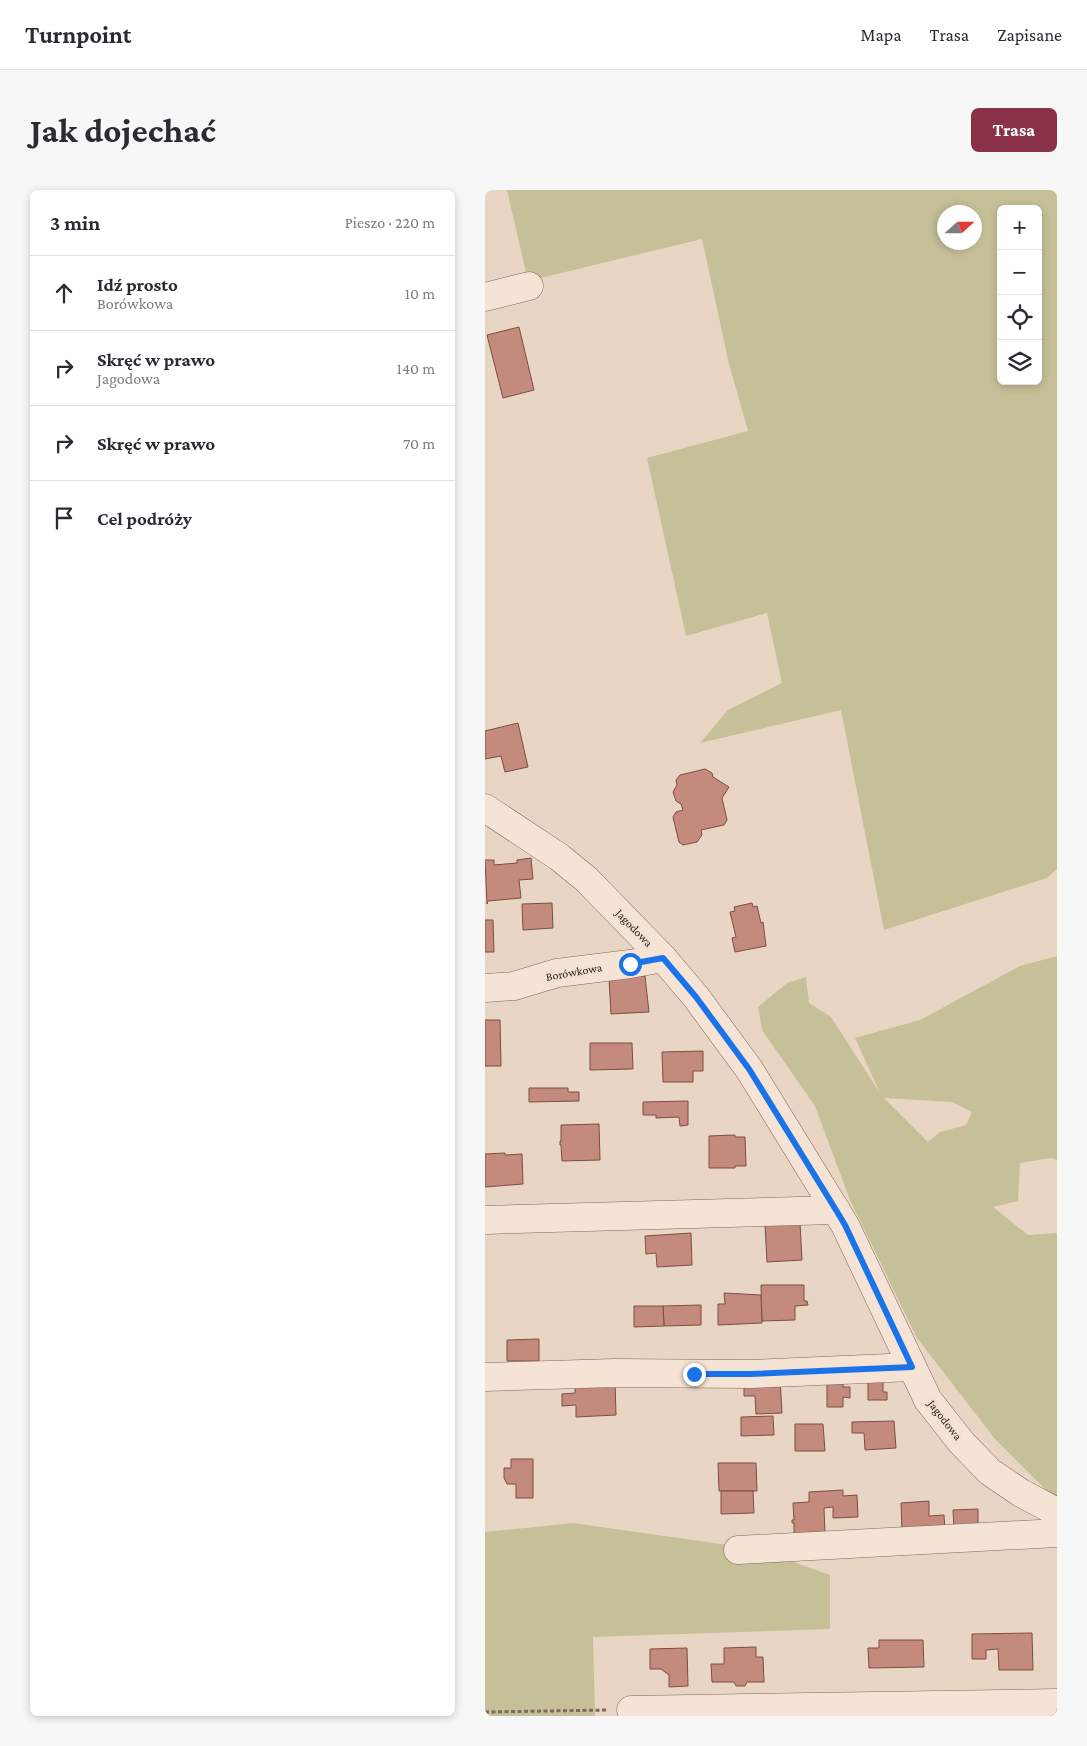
<!DOCTYPE html>
<html lang="pl">
<head>
<meta charset="utf-8">
<style>
  :root { --surface:#fff; --page:#f7f7f7; --text:#2b2b33; --muted:#7c7c81; --line:#e1e1e2; --accent:#893247 }
  body { margin:0; font-family:"Crimson Pro",serif; background:var(--page); color:var(--text) }
  .controls { position:absolute; right:15px; top:15px; display:grid; overflow:hidden; border-radius:8px; box-shadow:0 2px 8px #0003 }
  .controls button { width:45px; height:45px; display:grid; place-items:center; padding:0; border:0; border-bottom:1px solid var(--line); background:var(--surface); color:var(--text); font:25px sans-serif }
  .compass { position:absolute; left:452px; top:15px; width:45px; height:45px; border-radius:50%; background:var(--surface); box-shadow:0 2px 8px #0003; rotate:69deg }
  .stop { position:absolute; width:15px; height:15px; margin:-11px; border:4px solid #1a73e8; border-radius:50%; background:#fff }
  .stop.end { background:#1a73e8; border-color:#fff; box-shadow:0 1px 5px #0008 }
  .list { margin:0; padding:0; list-style:none }
  h2 { display:flex; justify-content:space-between; align-items:center; height:65px; margin:0; padding:0 20px; font-size:21px }
  h2 small { font-size:16px; font-weight:400; color:var(--muted) }
  .list li { display:grid; grid-template-columns:32px 1fr auto; gap:15px; align-items:center; box-sizing:border-box; height:75px; padding:0 20px; border-top:1px solid var(--line) }
  .list b { display:block; font-size:19px; white-space:nowrap }
  .list p { margin:0; font-size:16px; white-space:nowrap; color:var(--muted) }
  .list em { font-size:16px; font-style:normal; color:var(--muted) }
  .icon { flex:none; width:28px; height:28px; fill:none; stroke:currentColor; stroke-width:2; stroke-linecap:round; stroke-linejoin:round }
  .map { position:relative; flex:none; width:572px; height:1526px; overflow:hidden; border-radius:8px }
  header { display:flex; align-items:center; gap:30px; box-sizing:border-box; height:70px; padding:0 25px; background:var(--surface); border-bottom:1px solid var(--line) }
  header strong { font-size:24px }
  nav { display:flex; gap:28px; margin-inline-start:auto; font-size:18px }
  .intro { display:flex; align-items:center; justify-content:space-between; box-sizing:border-box; height:120px; padding:0 30px }
  h1 { margin:0; font-size:35px }
  .button { padding:12px 22px; border-radius:8px; background:var(--accent); color:#fff; font-size:18px; font-weight:700 }
  main { display:flex; gap:30px; padding:0 30px }
  aside { flex:1; background:var(--surface); border-radius:8px; box-shadow:0 2px 8px #0003 }
  .map>svg:first-child { display:block }
</style>
</head>
<body>
<header>
<strong>Turnpoint</strong>
<nav><a>Mapa</a><a>Trasa</a><a>Zapisane</a></nav>
</header>
<div class="intro"><h1>Jak dojechać</h1><a class="button">Trasa</a></div>
<main>
<aside>
<h2>3 min<small>Pieszo · 220 m</small></h2>
<ul class="list">
<li><svg class="icon" aria-label="ahead" viewBox="0 0 24 24"><path d="M12 20V5M6 11l6-6 6 6"/></svg><div><b>Idź prosto</b><p>Borówkowa</p></div><em>10 m</em></li>
<li><svg class="icon" aria-label="right" viewBox="0 0 24 24"><path d="M7 20v-9h11M14 6l5 5-5 5"/></svg><div><b>Skręć w prawo</b><p>Jagodowa</p></div><em>140 m</em></li>
<li><svg class="icon" aria-label="right" viewBox="0 0 24 24"><path d="M7 20v-9h11M14 6l5 5-5 5"/></svg><div><b>Skręć w prawo</b></div><em>70 m</em></li>
<li><svg class="icon" aria-label="arrive" viewBox="0 0 24 24"><path d="M6 21V4h12l-3 4 3 4H6"/></svg><div><b>Cel podróży</b></div></li>
</ul>
</aside>
<div class="map">
<svg width="572" height="1526" viewBox="0 0 572 1526">
  <rect width="100%" height="100%" fill="#e9d5c3"/>
  <g fill="#c5c098" fill-rule="evenodd">
    <path d="M22,0h550v679l-10,9 -163,52 -43,-220 -141,33 28,-33 54,-27 -15,-70 -81,23 -39,-178 101,-27 -19,-67 -27,-125 -174,42zM516,19h37v172h-37zM460,22h30v30h-30z"/>
    <path d="M572,766v204l-7,-2 -30,5 -2,38 -25,6 35,28 29,-2v268l-62,-62 -78,-101 -67,-138 -35,-94 -53,-76 -4,-23 29,-24 19,-6 3,26 22,14 49,76 -25,-55 65,-18 100,-54zM399,908l68,4 20,10 -6,13 -26,7 -12,10z"/>
    <polygon points="88,1333 271,1359 345,1385 345,1439 108,1447 110,1526 0,1526 0,1342"/>
  </g>
  <g fill="#c38a7d" stroke="#7d4e44">
    <polygon points="34,137 49,200 18,208 2,145"/>
    <polygon points="33,533 43,577 20,582 16,566 0,569 0,541"/>
    <polygon points="220,579 227,583 228,587 244,597 237,608 242,630 239,635 216,640 217,645 212,652 198,655 194,652 188,627 191,622 198,620 196,614 191,611 188,602 192,595 191,590 195,585"/>
    <polygon points="46,668 48,689 34,690 36,708 3,711 2,714 0,670 9,670 9,675 32,673 32,670"/>
    <polygon points="67,713 68,738 38,740 37,714"/>
    <polygon points="267,713 268,717 272,716 276,733 278,732 281,756 250,762 247,748 251,747 245,722 250,721 249,717"/>
    <polygon points="0,730 8,730 9,762 0,762"/>
    <polygon points="160,786 164,822 126,824 124,788"/>
    <polygon points="0,830 15,830 16,876 0,876"/>
    <polygon points="105,853 147,853 148,879 105,880"/>
    <polygon points="218,861 218,881 208,881 208,892 178,892 177,862"/>
    <polygon points="44,898 83,898 83,902 94,902 94,911 44,912"/>
    <polygon points="203,911 203,935 195,936 194,927 171,928 171,925 158,925 158,912"/>
    <polygon points="114,934 115,970 77,971 76,955 75,955 75,951 76,951 76,935"/>
    <polygon points="250,945 250,947 260,947 261,976 250,976 250,978 224,978 224,946"/>
    <polygon points="20,963 20,965 37,964 38,994 0,997 0,964"/>
    <polygon points="315,1033 317,1070 282,1072 280,1035"/>
    <polygon points="206,1043 207,1075 172,1077 171,1063 161,1064 160,1046"/>
    <polygon points="276,1095 319,1095 319,1111 322,1111 323,1115 310,1116 310,1130 277,1131"/>
    <polygon points="239,1103 276,1105 277,1133 233,1135 233,1114 240,1114"/>
    <polygon points="216,1115 216,1135 179,1136 178,1116"/>
    <polygon points="149,1116 178,1116 179,1136 149,1137"/>
    <polygon points="54,1149 54,1171 22,1171 22,1150"/>
    <polygon points="383,1184 398,1190 398,1202 402,1202 402,1210 383,1210"/>
    <polygon points="295,1188 297,1223 271,1224 270,1206 259,1206 259,1189"/>
    <polygon points="130,1191 131,1225 91,1227 91,1215 77,1216 77,1204 90,1203 90,1193"/>
    <polygon points="342,1194 358,1194 358,1197 365,1197 365,1208 358,1207 358,1217 342,1217"/>
    <polygon points="288,1226 289,1245 256,1246 256,1227"/>
    <polygon points="409,1231 411,1258 380,1260 379,1243 367,1243 367,1232"/>
    <polygon points="310,1234 338,1234 340,1261 310,1261"/>
    <polygon points="26,1269 48,1269 48,1308 31,1308 31,1294 22,1294 19,1288 19,1278 26,1278"/>
    <polygon points="233,1273 271,1273 272,1301 234,1301"/>
    <polygon points="358,1300 358,1306 372,1305 373,1327 348,1328 348,1317 339,1318 340,1344 309,1345 309,1333 307,1333 307,1330 309,1330 308,1313 324,1312 324,1302"/>
    <polygon points="236,1301 268,1301 269,1323 236,1324"/>
    <polygon points="444,1311 444,1326 459,1325 460,1340 417,1342 416,1313"/>
    <polygon points="493,1319 493,1338 469,1339 468,1320"/>
    <polygon points="547,1443 548,1480 514,1480 513,1459 501,1460 501,1469 487,1469 487,1444"/>
    <polygon points="394,1450 438,1450 439,1477 384,1478 383,1458 394,1458"/>
    <polygon points="271,1457 271,1467 278,1467 279,1492 262,1492 260,1496 251,1496 249,1492 227,1492 226,1474 239,1474 239,1458"/>
    <polygon points="202,1458 203,1496 184,1497 184,1485 176,1479 165,1479 165,1459"/>
  </g>
  <g fill="none" stroke-linecap="round" stroke-linejoin="round">
    <defs>
      <g id="minor">
        <polyline points="0,107 44,96"/>
        <polyline points="0,618 74,667 101,689 178,768 211,807 264,879 360,1035 443,1210 476,1252 505,1282 536,1303 572,1322"/>
        <polyline points="0,798 29,796 72,783 145,774 178,768"/>
        <polyline points="0,1030 351,1020"/>
        <polyline points="0,1187 129,1183 265,1184 427,1177"/>
        <polyline points="253,1360 572,1343"/>
        <polyline points="146,1520 572,1513"/>
      </g>
    </defs>
    <use href="#minor" stroke="#81675c" stroke-width="29"/>
    <polyline stroke="#81675c" stroke-width="3" stroke-dasharray="4 2.5" stroke-linecap="butt" points="0,1522 123,1520"/>
    <use href="#minor" stroke="#f5e4d5" stroke-width="28"/>
  </g>
  <g fill="none" stroke-linecap="round" stroke-linejoin="round">
    <polyline stroke="#1a73e8" stroke-width="6" points="145,774 178,768 211,807 264,879 351,1020 360,1035 427,1177 265,1184 209,1184"/>
  </g>
  <g text-anchor="middle" stroke-width="5" stroke-linejoin="round" paint-order="stroke">
    <g font-size="12" fill="#32231e" stroke="#f1e1d2">
      <text transform="translate(149 738) rotate(46)" y="4">Jagodowa</text>
      <text transform="translate(89 782) rotate(-10)" y="4">Borówkowa</text>
      <text transform="translate(460 1230) rotate(52)" y="4">Jagodowa</text>
    </g>
  </g>
</svg>
<div class="controls">
<button>+</button>
<button>−</button>
<button><svg class="icon" aria-label="locate" viewBox="0 0 24 24"><circle cx="12" cy="12" r="6"/><path d="M12 2v4M12 18v4M2 12h4M18 12h4"/></svg></button>
<button><svg class="icon" aria-label="layers" viewBox="0 0 24 24"><path d="M12 4l9 5-9 5-9-5zM3 14l9 5 9-5"/></svg></button>
</div>
<svg class="compass" viewBox="-18 -18 36 36"><path d="M0-13l5 13h-10z" fill="#e53935"/><path d="M0 13l5-13h-10z" fill="#7c7c81"/></svg>
<div class="stop" style="left:145px;top:774px"></div>
<div class="stop end" style="left:209px;top:1184px"></div>
</div>
</main>
</body>
</html>
